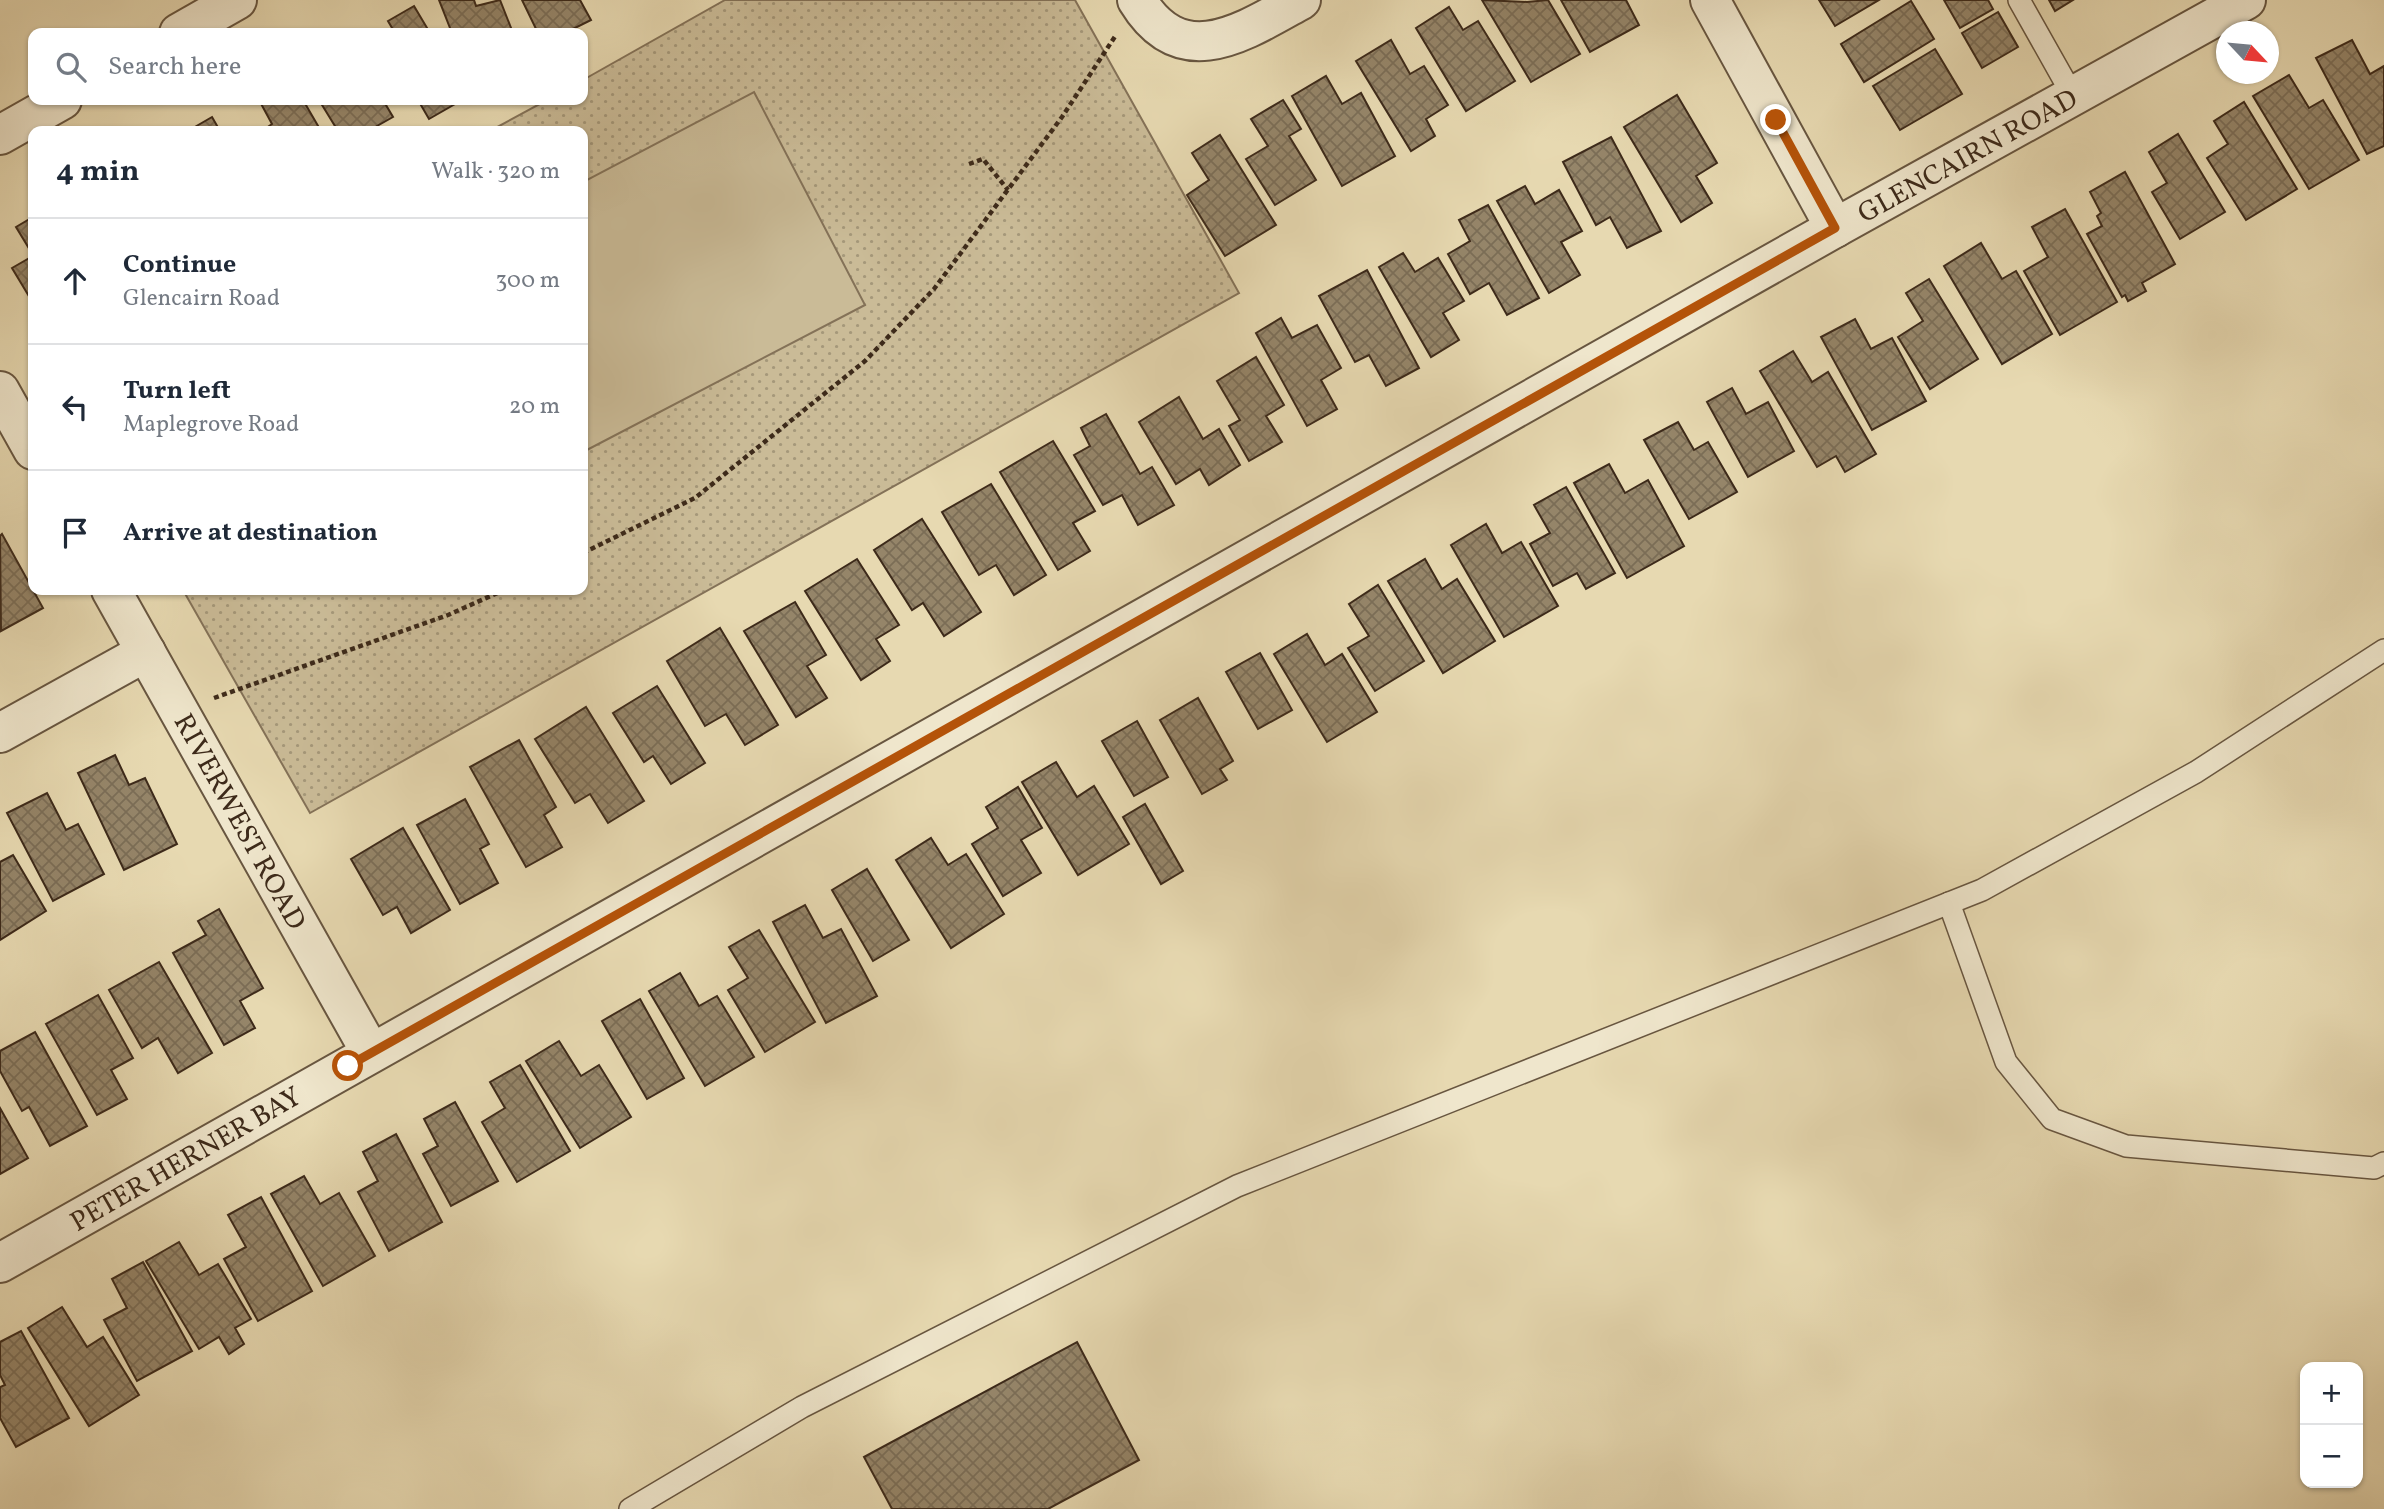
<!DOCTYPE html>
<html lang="en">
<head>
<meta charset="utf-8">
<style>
  :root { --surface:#fff; --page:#f6f6f7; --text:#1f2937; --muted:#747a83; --line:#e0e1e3 }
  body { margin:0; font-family:Vollkorn,serif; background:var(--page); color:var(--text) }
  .controls { position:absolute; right:21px; bottom:21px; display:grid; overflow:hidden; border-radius:14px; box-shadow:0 2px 5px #0004 }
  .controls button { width:63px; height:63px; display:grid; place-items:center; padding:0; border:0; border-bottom:2px solid var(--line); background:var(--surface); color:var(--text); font:35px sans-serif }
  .compass { position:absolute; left:2216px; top:21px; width:63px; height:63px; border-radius:50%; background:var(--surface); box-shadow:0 2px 5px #0004; rotate:116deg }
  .stop { position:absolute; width:21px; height:21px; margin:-16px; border:5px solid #b45309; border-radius:50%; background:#fff }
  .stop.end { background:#b45309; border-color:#fff; box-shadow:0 2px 7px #0008 }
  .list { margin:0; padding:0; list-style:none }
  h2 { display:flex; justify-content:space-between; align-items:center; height:91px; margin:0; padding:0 28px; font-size:30px }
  h2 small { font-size:23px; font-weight:400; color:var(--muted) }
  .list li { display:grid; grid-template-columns:46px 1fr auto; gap:21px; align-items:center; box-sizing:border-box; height:126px; padding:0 28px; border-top:2px solid var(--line) }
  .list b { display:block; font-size:26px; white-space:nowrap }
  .list p { margin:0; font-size:23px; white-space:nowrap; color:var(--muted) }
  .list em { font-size:23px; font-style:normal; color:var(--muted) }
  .icon { flex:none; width:38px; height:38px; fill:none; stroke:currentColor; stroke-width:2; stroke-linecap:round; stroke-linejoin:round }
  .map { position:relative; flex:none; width:2384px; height:1509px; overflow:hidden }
  .search { position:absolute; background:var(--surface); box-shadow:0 2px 5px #0004; left:28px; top:28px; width:560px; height:77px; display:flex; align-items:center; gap:18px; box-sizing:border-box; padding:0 24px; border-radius:14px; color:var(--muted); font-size:26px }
  .panel { position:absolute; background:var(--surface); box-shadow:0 2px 5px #0004; left:28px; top:126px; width:560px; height:469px; border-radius:14px }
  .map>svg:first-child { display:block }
</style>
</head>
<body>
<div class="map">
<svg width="2384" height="1509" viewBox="0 0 2384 1509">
  <defs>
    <pattern id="grass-dots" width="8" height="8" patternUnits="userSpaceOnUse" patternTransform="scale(1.75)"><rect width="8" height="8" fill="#cabb97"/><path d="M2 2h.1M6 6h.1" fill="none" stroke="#a5987a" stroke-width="1.8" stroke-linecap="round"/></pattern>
    <pattern id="building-cross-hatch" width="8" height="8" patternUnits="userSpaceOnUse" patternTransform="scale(1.75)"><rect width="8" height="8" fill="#958569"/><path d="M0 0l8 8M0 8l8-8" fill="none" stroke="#7b6d56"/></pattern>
  </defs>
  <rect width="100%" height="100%" fill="#e7d9b1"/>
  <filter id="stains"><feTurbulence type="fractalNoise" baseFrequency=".00286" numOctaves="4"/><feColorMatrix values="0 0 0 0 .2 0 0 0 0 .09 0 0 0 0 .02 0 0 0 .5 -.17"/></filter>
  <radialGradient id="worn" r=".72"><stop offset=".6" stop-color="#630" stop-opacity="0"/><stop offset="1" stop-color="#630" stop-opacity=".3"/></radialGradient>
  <polygon fill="url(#grass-dots)" stroke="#847258" stroke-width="2" points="725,0 1075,0 1239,293 310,813 183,590 583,590 583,131 490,131 547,100 583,100 583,80"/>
  <polygon fill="#cabb97" stroke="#847258" stroke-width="2" points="754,92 865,305 583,452 583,182"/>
  <g fill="url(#building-cross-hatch)" stroke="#3d2a1a" stroke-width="2">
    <polygon points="439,0 474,0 476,6 500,0 513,33 452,33"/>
    <polygon points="522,0 580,0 591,20 565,33 538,33"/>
    <polygon points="1482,0 1527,2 1548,0 1580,54 1531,82"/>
    <polygon points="1561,0 1626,0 1639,25 1590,52"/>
    <polygon points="1819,0 1879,0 1835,26"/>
    <polygon points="1944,0 1988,0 1993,9 1960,28"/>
    <polygon points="2049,0 2073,0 2055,11"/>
    <polygon points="1911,1 1934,39 1864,82 1841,44"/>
    <polygon points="414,6 430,33 395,33 388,21"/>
    <polygon points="1449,7 1463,30 1478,21 1515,81 1466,111 1416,28"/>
    <polygon points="1998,12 2018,47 1982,68 1962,33"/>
    <polygon points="1391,40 1410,74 1424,66 1448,105 1426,119 1435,136 1411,151 1356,61"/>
    <polygon points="2352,40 2370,74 2384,66 2384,146 2367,154 2316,58"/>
    <polygon points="1935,49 1962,94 1900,130 1873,86"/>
    <polygon points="2289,75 2309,108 2323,100 2359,160 2309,189 2253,96"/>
    <polygon points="1326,76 1342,104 1361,93 1395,156 1342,186 1292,96"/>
    <polygon points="1677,95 1717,163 1696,176 1712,203 1681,222 1624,127"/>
    <polygon points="259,100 303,100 321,131 262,131 272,124"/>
    <polygon points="319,100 383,100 393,117 368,131 338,131"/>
    <polygon points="418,100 462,100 429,119"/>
    <polygon points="1283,100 1301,129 1289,136 1316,180 1275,205 1246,159 1268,146 1251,119"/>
    <polygon points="2244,102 2297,189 2246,220 2207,158 2228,144 2214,121"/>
    <polygon points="212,117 220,131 188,131"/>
    <polygon points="2178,134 2225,212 2180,239 2152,192 2167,183 2149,152"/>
    <polygon points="1220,135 1276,225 1225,256 1187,195 1209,180 1192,153"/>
    <polygon points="1611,137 1661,231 1627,248 1610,217 1596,225 1563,162"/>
    <polygon points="2125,172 2175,264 2142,283 2146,291 2128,301 2125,295 2122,297 2087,234 2102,226 2097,216 2101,213 2090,192"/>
    <polygon points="1525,186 1535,204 1559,190 1582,231 1561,242 1580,275 1549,293 1497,201"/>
    <polygon points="1488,205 1539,298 1507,315 1489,283 1470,294 1448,254 1470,241 1459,220"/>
    <polygon points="2065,209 2117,302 2060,335 2024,271 2048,257 2032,227"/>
    <polygon points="33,217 33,255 16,227"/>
    <polygon points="1981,243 2002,279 2016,271 2052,334 2002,364 1944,266"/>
    <polygon points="1403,253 1415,272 1438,258 1464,301 1443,313 1459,340 1431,357 1379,267"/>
    <polygon points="33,256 33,303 12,268"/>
    <polygon points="1367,270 1419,368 1386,386 1369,355 1355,362 1319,296"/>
    <polygon points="1929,279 1978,359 1930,389 1898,337 1923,321 1906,293"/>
    <polygon points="1281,318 1292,338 1317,325 1341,368 1321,380 1337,409 1307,426 1256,333"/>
    <polygon points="1855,319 1871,349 1892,338 1926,401 1872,430 1821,337"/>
    <polygon points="1793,351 1812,382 1828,372 1876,454 1845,472 1836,456 1817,467 1760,371"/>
    <polygon points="1256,357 1284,405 1266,416 1282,442 1249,461 1229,426 1240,420 1217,381"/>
    <polygon points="1732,388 1746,414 1768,402 1794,451 1748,477 1707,402"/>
    <polygon points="1179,397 1203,439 1219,429 1240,465 1209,485 1200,469 1176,484 1139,422"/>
    <polygon points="1106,414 1140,474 1152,467 1174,505 1138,525 1122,495 1103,505 1074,455 1090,446 1081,428"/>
    <polygon points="1678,422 1694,450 1708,442 1737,492 1689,519 1644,440"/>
    <polygon points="1053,441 1095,511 1073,523 1090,551 1058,570 1000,472"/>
    <polygon points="1609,464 1625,493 1648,480 1684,546 1627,578 1574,483"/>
    <polygon points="991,484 1046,575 1014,595 996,565 979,575 942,512"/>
    <polygon points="1566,487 1615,573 1586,589 1577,573 1553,586 1530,544 1550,533 1534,505"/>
    <polygon points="922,519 981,612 944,636 923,603 912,610 874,550"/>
    <polygon points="1486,524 1502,553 1521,542 1558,606 1504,637 1451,545"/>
    <polygon points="2,534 43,608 1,631 0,536"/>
    <polygon points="857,559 899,625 876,639 890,661 861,680 805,591"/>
    <polygon points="1425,559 1442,589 1457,579 1495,641 1443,673 1388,581"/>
    <polygon points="1378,585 1424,661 1375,691 1348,648 1369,636 1349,604"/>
    <polygon points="795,602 826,655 807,666 827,698 796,717 744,631"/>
    <polygon points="720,628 778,725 745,745 726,714 705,726 667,661"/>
    <polygon points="1307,634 1325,665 1342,654 1377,712 1327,742 1274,654"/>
    <polygon points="1260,653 1292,710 1258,729 1226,672"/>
    <polygon points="657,686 705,763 671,784 653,756 644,762 613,713"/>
    <polygon points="1198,698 1233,761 1220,769 1227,780 1202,794 1160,720"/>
    <polygon points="586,707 644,801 608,823 590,794 575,803 535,739"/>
    <polygon points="1137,721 1168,777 1134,796 1102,741"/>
    <polygon points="519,740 556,807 544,815 562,847 526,867 470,767"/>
    <polygon points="115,755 129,785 145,778 177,844 124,870 78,773"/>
    <polygon points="1056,762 1077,797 1094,786 1129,844 1078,875 1022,782"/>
    <polygon points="1018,787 1042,828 1021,840 1041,873 1003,896 972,844 998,828 986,807"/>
    <polygon points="47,793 66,830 78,824 104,874 53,901 7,813"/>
    <polygon points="465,799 489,844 480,849 498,883 460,904 417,825"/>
    <polygon points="1145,804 1183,871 1161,884 1123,817"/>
    <polygon points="403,828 450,910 411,933 397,907 383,915 351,859"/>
    <polygon points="931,838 948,865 966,854 1004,914 951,948 896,860"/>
    <polygon points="13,855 46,911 0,940 0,862"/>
    <polygon points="867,869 909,940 873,961 832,890"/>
    <polygon points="805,905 823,938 841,929 877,996 826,1023 773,922"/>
    <polygon points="219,909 263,988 240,1001 255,1028 224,1045 173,953 206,935 198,921"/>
    <polygon points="759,930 815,1022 765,1052 728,990 748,978 729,947"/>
    <polygon points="159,962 212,1053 178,1073 158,1038 142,1048 109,990"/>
    <polygon points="680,973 699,1006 717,996 754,1057 705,1086 649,991"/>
    <polygon points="98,995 133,1058 111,1070 127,1099 97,1115 46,1024"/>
    <polygon points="640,999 684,1078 647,1099 602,1021"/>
    <polygon points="35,1032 87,1126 50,1146 29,1107 22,1111 0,1071 0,1051"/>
    <polygon points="559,1041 581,1076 599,1065 631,1117 580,1148 526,1061"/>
    <polygon points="520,1065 570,1151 517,1182 482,1122 505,1108 490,1082"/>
    <polygon points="455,1102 498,1181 451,1206 423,1154 438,1146 424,1119"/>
    <polygon points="0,1108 28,1158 0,1174"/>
    <polygon points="396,1134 442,1222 389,1251 358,1192 378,1181 363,1152"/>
    <polygon points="304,1176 320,1204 339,1193 375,1256 323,1286 271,1194"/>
    <polygon points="261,1197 312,1291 258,1321 224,1259 246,1247 228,1215"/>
    <polygon points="179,1242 199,1275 218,1264 251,1319 235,1328 244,1344 229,1354 219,1337 199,1349 146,1261"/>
    <polygon points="143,1262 192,1351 137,1381 104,1320 127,1308 112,1279"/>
    <polygon points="62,1307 87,1347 103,1337 139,1395 89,1426 28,1328"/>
    <polygon points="21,1331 69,1418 16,1447 0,1418 0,1387 5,1385 0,1375 0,1342"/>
    <polygon points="1077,1342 1139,1460 1048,1509 892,1509 864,1457"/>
  </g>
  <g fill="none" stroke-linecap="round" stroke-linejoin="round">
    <defs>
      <g id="service">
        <polyline points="2019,0 2073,96"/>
        <polyline points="1949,903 2006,1062 2052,1119 2126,1146 2374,1168 2384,1163"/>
        <polyline points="630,1509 802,1407 1237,1186 1982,890 2196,772 2384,650"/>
      </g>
      <g id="minor">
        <path d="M1137,0c45,74 106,32 164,0"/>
        <polyline points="1710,0 1835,228"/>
        <polyline points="179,33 237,0"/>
        <polyline points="0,135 62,100"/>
        <polyline points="0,391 33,450"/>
        <polyline points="111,590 371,1053"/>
        <polyline points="0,733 146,652"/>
        <polyline points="0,1263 1835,228 2246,0"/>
      </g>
    </defs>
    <use href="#service" stroke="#685640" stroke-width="24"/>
    <use href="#minor" stroke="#685640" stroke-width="42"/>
    <g stroke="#3d2a1a" stroke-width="4.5" stroke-dasharray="5 3.5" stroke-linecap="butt">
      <polyline points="969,164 983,159 1008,190"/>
      <polyline points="583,553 695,498 865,361 934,289 1062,117 1116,35"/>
      <polyline points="214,698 448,615 504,590"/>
    </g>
    <use href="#service" stroke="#efe6cc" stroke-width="21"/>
    <use href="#minor" stroke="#efe6cc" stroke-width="38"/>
  </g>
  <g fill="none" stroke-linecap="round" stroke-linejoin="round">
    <polyline stroke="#b45309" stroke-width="9" points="348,1066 1835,228 1776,120"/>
  </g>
  <g text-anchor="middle" stroke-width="7" stroke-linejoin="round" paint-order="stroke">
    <g font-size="28" fill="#3d2a1a" stroke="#efe6cc">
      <text transform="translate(1967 155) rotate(-29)" y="10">GLENCAIRN ROAD</text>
      <text transform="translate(241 821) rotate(61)" y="10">RIVERWEST ROAD</text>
      <text transform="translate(185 1158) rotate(-30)" y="10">PETER HERNER BAY</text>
    </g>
  </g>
  <rect width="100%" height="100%" filter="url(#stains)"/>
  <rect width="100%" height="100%" fill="url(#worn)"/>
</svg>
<div class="controls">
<button>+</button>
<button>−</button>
</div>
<svg class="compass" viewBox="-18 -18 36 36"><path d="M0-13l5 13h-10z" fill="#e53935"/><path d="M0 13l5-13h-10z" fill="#747a83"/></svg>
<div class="stop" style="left:348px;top:1066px"></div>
<div class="stop end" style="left:1776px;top:120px"></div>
<div class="search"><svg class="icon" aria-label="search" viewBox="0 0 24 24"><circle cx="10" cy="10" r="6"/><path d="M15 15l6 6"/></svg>Search here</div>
<section class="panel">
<h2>4 min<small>Walk · 320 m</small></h2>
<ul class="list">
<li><svg class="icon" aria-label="ahead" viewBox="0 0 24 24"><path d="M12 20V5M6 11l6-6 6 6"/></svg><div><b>Continue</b><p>Glencairn Road</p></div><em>300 m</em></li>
<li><svg class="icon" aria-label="left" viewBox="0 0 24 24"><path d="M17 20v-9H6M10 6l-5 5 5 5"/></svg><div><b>Turn left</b><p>Maplegrove Road</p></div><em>20 m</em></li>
<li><svg class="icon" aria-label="arrive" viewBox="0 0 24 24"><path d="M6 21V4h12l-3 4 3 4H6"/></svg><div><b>Arrive at destination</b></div></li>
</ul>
</section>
</div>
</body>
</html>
